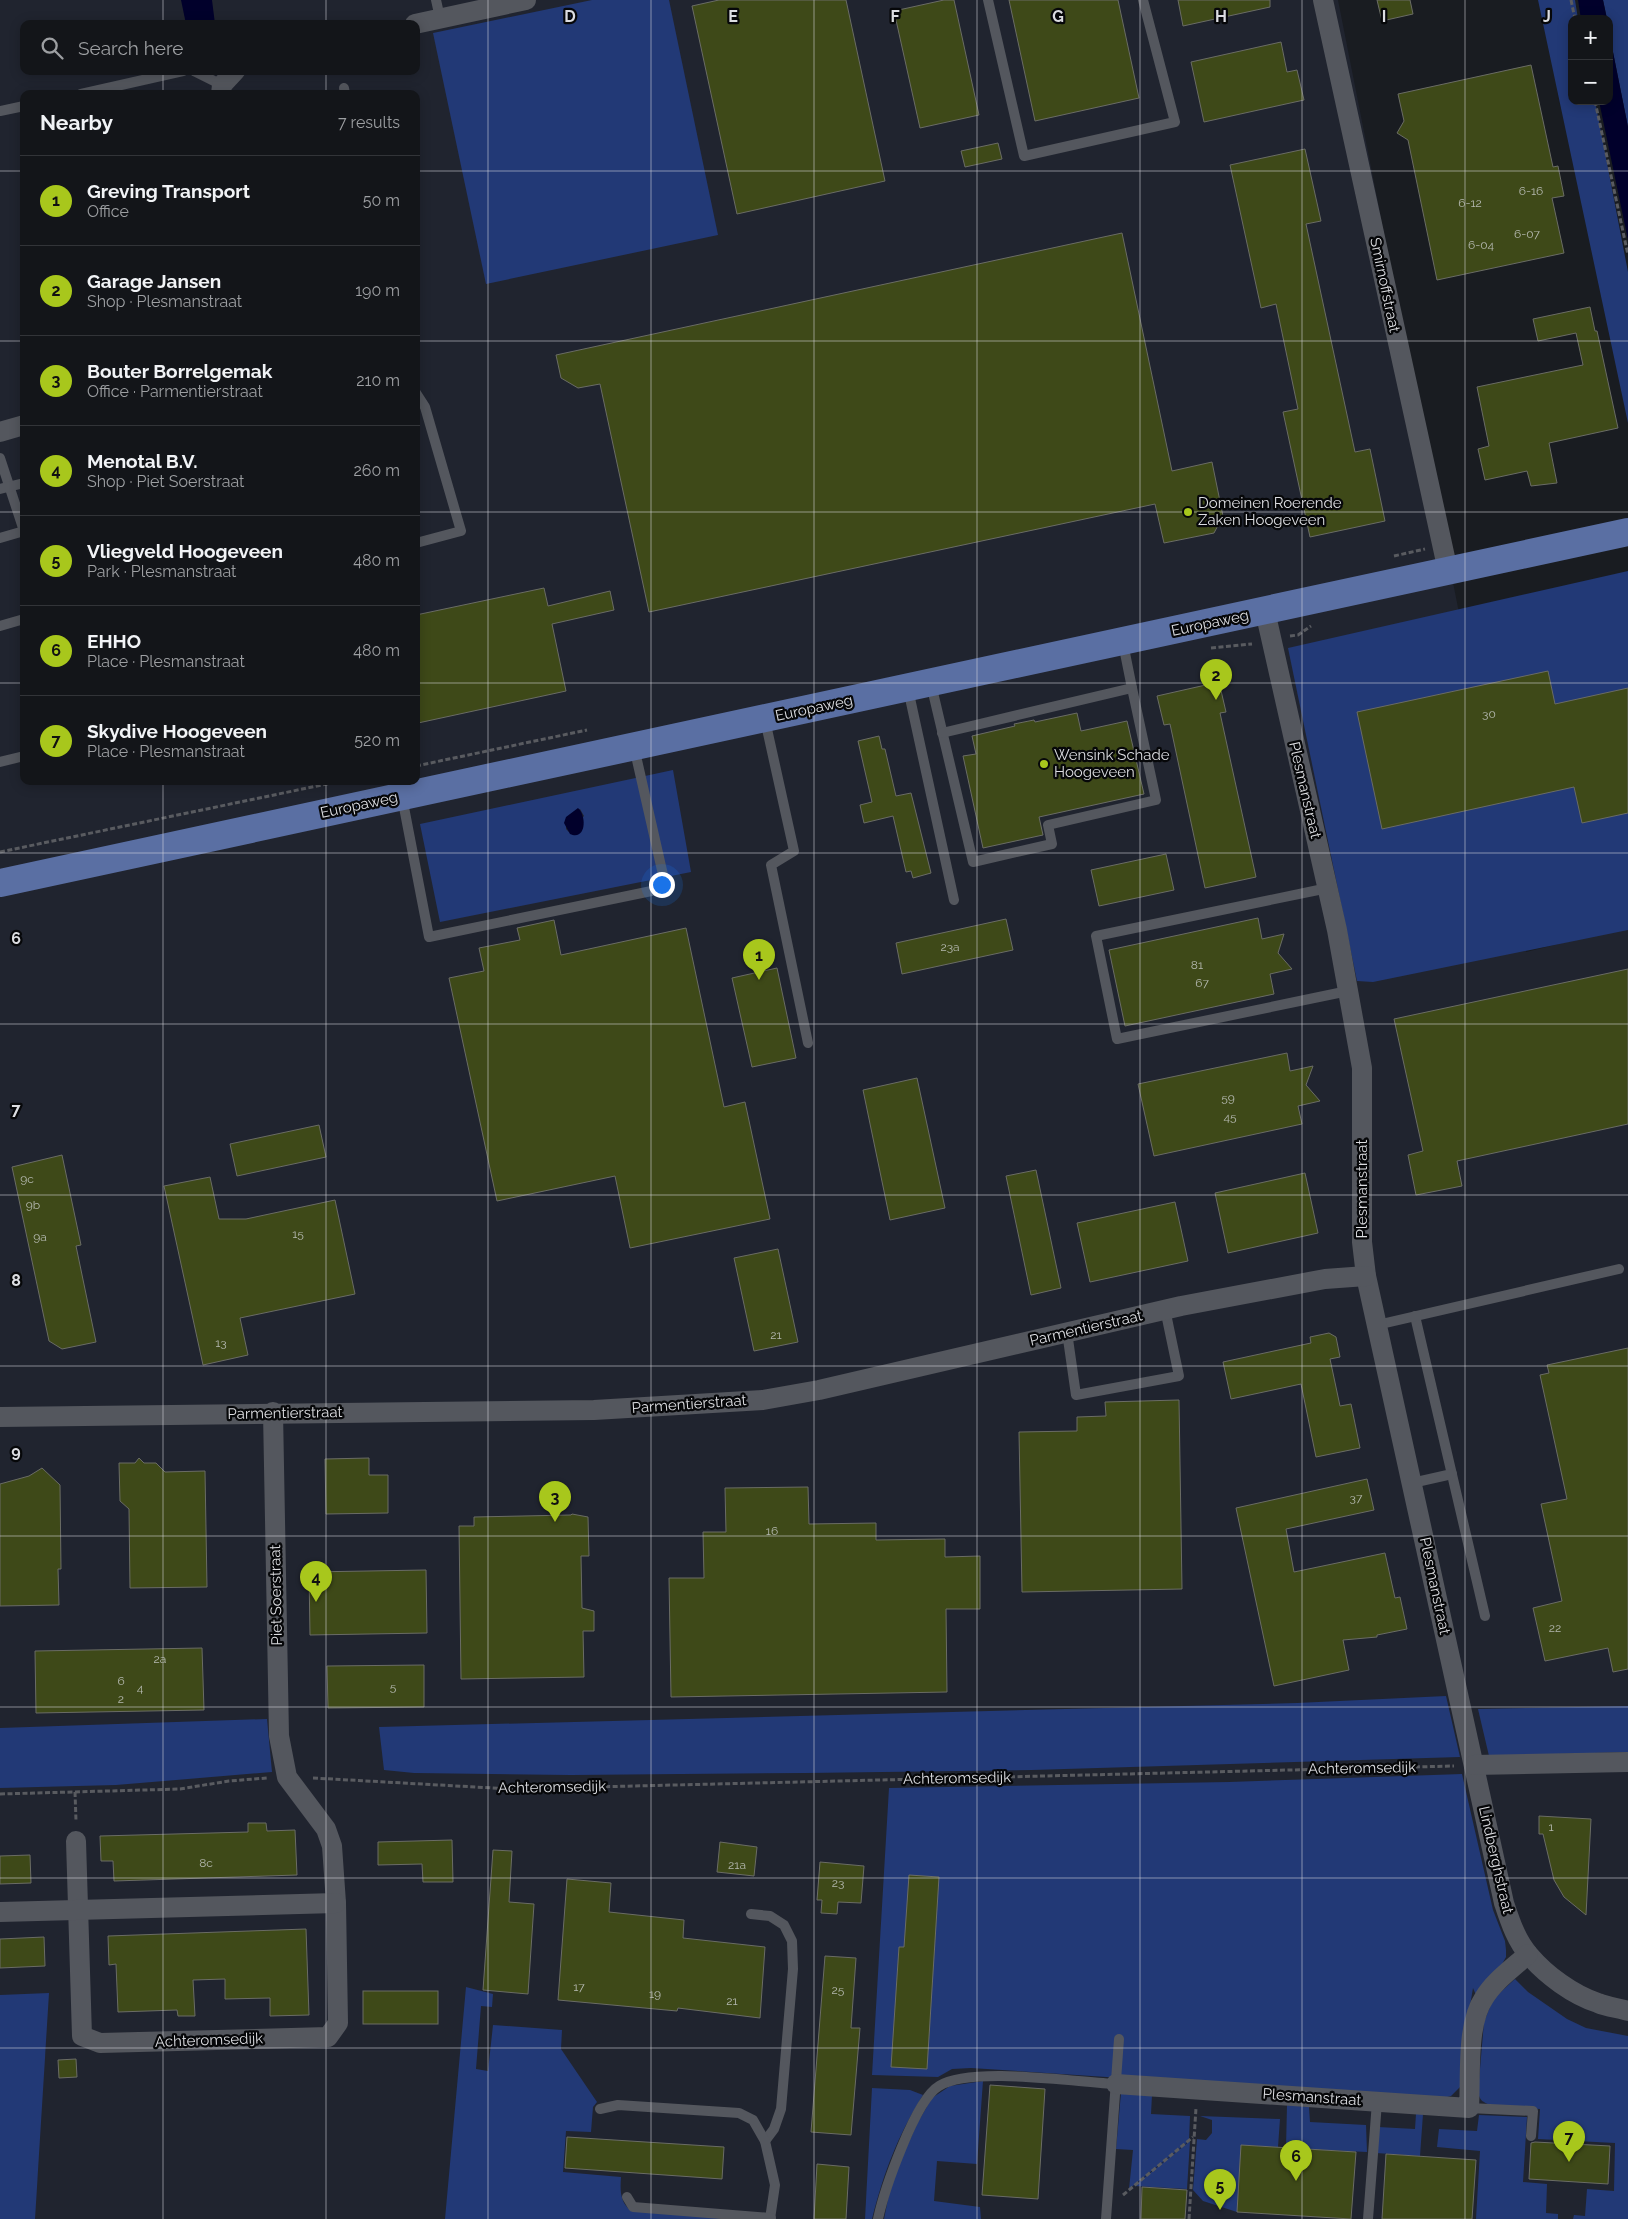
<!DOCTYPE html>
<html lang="en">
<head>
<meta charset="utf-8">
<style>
  :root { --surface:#131519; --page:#1c1e22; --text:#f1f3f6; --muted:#9d9fa2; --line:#323438; --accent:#a8c71c }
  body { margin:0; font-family:Raleway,sans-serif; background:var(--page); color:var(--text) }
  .controls { position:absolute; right:15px; top:15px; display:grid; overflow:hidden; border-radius:10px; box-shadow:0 2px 12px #0003 }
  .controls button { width:45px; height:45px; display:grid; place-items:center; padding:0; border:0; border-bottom:1px solid var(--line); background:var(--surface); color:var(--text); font:25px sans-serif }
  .you { position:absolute; left:661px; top:884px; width:18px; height:18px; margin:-12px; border:4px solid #fff; border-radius:50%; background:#1a73e8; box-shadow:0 0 0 8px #1a73e833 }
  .badge { display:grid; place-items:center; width:32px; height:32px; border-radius:50%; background:var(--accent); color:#111; font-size:16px; font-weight:700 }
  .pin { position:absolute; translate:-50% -41px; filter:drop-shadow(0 1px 2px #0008) }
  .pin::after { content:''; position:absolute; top:26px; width:18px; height:15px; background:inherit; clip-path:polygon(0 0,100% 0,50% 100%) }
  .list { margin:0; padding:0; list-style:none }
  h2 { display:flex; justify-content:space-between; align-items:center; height:65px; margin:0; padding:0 20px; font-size:21px }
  h2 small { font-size:16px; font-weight:400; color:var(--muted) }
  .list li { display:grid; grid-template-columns:32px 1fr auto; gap:15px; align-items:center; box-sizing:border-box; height:90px; padding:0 20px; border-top:1px solid var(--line) }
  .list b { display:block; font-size:19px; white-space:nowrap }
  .list p { margin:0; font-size:16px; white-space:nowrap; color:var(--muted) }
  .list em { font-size:16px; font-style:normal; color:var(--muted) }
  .icon { flex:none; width:28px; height:28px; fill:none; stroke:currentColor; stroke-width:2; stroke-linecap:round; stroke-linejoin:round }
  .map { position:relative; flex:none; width:1628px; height:2219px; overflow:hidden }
  .search { position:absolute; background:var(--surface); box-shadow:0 2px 12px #0003; left:20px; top:20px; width:400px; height:55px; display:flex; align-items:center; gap:12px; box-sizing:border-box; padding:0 18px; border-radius:10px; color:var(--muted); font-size:19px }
  .panel { position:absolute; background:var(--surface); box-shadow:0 2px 12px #0003; left:20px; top:90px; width:400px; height:695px; border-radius:10px }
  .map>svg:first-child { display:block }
</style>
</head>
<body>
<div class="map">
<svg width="1628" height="2219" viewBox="0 0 1628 2219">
  <rect width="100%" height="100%" fill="#191c21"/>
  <path fill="#20242f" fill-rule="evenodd" d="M0,0h1338l188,952 102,-25v1292h-1628zM24,24h392v47h-392zM24,94h392v687h-392z"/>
  <g fill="#223976" fill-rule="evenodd">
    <polygon points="592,0 669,0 718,235 486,284 433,33"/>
    <polygon points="1538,0 1575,0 1578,19 1572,19 1572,101 1595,101 1628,272 1628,423"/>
    <polygon points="1603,0 1628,0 1628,127 1609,32 1609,19 1607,19"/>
    <polygon points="1628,571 1628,930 1373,982 1357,981 1288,648"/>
    <path d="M673,770l18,102 -251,50 -20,-98zM580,809l4,7 -15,16 -3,-3v-11z"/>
    <polygon points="1446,1696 1460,1757 1032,1770 806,1773 571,1775 414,1773 384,1770 379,1727 1297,1703"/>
    <polygon points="1628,1706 1628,1752 1489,1756 1478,1709"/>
    <polygon points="267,1719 272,1772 116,1785 0,1788 0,1728"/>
    <polygon points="1462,1774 1493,1910 1505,1941 1506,1950 1506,1957 1501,1966 1476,1995 1473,1988 1466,2029 1461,2086 1451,2096 1439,2099 971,2068 952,2069 938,2077 872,2075 889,1788 1229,1782"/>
    <path d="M1515,1979l13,13 39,27 19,9 42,8v183h-55l1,-4 11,1 2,-27 27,2 1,-48 -77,-4 2,-30c-13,-1 -47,0 -56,-7 -4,-2 -5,-6 -6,-10l6,-70 9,-23z"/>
    <path d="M466,1987l27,7 -1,13 -11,-1 -5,63 12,2 5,-46 69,5 -1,19 36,53 -4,5 -2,25 -25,-1 -3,41 58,5c-1,14 -1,25 10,34l101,8h-287z"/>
    <polygon points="49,1993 35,2219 0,2219 0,1995"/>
    <polygon points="983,2081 977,2164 937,2161 934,2201 980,2207 981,2219 884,2219 892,2179 918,2122 932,2098 950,2086"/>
    <path d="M872,2088l38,2 13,5c-26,42 -39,77 -51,124h-7z"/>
    <polygon points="1121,2093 1152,2095 1151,2114 1190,2116 1189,2141 1129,2189 1133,2150 1116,2149"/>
    <polygon points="1287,2105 1309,2107 1310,2122 1366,2125 1367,2152 1286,2148"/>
    <polygon points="1416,2114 1423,2114 1420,2156 1376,2153 1378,2127 1415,2129"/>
    <polygon points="1479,2115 1527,2117 1523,2182 1547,2184 1546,2213 1558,2214 1558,2219 1476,2219 1480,2151 1437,2147 1439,2129 1477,2131"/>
    <polygon points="1200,2116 1280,2119 1278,2147 1242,2145 1237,2212 1203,2201 1193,2190 1197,2139 1206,2140 1212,2133 1212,2120"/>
    <polygon points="1190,2141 1187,2189 1134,2186"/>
  </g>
  <g fill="#01002b">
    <polygon points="181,0 212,0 215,24 186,24"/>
    <polygon points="1578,0 1603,0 1607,19 1581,19"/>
    <polygon points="1609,32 1628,127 1628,240 1599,101 1609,101"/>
    <path d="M578,808c9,8 8,33 -8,26l-6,-11 2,-6z"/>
  </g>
  <g fill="#3e4918" stroke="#6a6c65">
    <polygon points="719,0 846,0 885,181 737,214 692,6"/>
    <polygon points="944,0 954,0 979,115 920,128 894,11"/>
    <polygon points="1009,0 1118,0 1139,98 1035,121"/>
    <polygon points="1178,0 1270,0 1270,7 1183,26"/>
    <polygon points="1377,0 1410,0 1413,14 1382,21"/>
    <polygon points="1281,42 1287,72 1297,70 1304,100 1204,122 1191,62"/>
    <polygon points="1531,65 1553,167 1558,166 1564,196 1552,198 1564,253 1437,280 1408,140 1397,133 1404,121 1398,94"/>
    <polygon points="998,143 1002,159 965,167 961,151"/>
    <polygon points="1305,149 1321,221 1306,224 1355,452 1370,449 1385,521 1310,537 1283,412 1298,409 1276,304 1261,308 1230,165"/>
    <polygon points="1122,233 1172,471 1212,462 1223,516 1214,533 1164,543 1155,504 649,612 600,384 578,388 561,378 556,355"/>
    <polygon points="1590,307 1595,331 1597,331 1618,428 1549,443 1557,483 1531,486 1527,471 1485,480 1478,449 1489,446 1477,387 1583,365 1576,333 1538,341 1533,319"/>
    <polygon points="544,588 548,606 610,591 614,610 552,624 566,691 418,723 416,714 416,615"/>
    <polygon points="1548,671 1555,704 1628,688 1628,813 1582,823 1574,787 1382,829 1357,712"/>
    <polygon points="1219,682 1226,712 1220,713 1256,877 1205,888 1170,724 1164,725 1157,696"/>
    <polygon points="1077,713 1081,731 1127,721 1144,794 1039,817 1043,835 983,848 963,756 976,754 972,736 1015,726 1014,724 1034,720 1035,722"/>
    <polygon points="879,736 882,749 885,749 896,796 911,793 931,873 913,878 911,871 906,872 893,816 864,823 860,805 872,802 858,741"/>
    <polygon points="1166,854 1174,890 1099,906 1091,870"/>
    <polygon points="1258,918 1262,939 1284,934 1278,953 1292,969 1270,974 1274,994 1125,1026 1109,950"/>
    <polygon points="1006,919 1013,950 902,974 896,943"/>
    <polygon points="554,920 561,955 686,928 724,1107 745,1102 770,1219 630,1248 615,1176 497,1201 449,978 484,971 479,948 520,940 517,928"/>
    <polygon points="777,968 796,1058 752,1067 732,978"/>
    <polygon points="1628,969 1628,1124 1457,1161 1462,1186 1416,1195 1408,1155 1423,1151 1394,1019"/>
    <polygon points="1287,1053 1290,1071 1313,1066 1306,1085 1320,1101 1298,1106 1302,1124 1154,1156 1138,1084"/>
    <polygon points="917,1078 945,1208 890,1220 863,1090"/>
    <polygon points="319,1125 326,1157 237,1176 230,1144"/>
    <polygon points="62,1155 81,1245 76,1246 96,1342 62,1349 49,1341 12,1167"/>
    <polygon points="1036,1170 1061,1288 1031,1295 1006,1176"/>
    <polygon points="1305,1173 1318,1233 1228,1253 1215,1193"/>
    <polygon points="210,1177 219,1219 246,1219 335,1200 355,1294 240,1318 248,1355 203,1365 164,1186"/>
    <polygon points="1175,1202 1188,1261 1090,1282 1077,1223"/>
    <polygon points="778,1249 798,1342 754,1351 734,1258"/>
    <polygon points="1329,1333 1336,1337 1340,1357 1330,1359 1340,1406 1351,1404 1360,1448 1316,1457 1301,1384 1231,1399 1223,1362 1311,1343 1310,1337"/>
    <polygon points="1628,1348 1628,1669 1613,1672 1608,1648 1545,1661 1533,1608 1562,1601 1541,1504 1567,1499 1540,1375 1549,1373 1547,1365"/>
    <polygon points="1179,1400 1182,1589 1022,1592 1019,1432 1077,1431 1077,1417 1106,1416 1105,1402"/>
    <polygon points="139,1458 144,1463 156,1463 165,1472 205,1471 207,1587 130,1588 129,1509 120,1501 119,1463 135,1463"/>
    <polygon points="369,1458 369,1475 388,1475 388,1513 326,1514 325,1459"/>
    <polygon points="42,1468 60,1485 61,1569 58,1569 59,1605 0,1606 0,1484 29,1476"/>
    <polygon points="1367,1479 1374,1510 1286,1529 1294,1572 1385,1553 1395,1598 1400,1597 1407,1629 1377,1635 1377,1637 1343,1640 1349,1670 1274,1686 1236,1508"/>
    <polygon points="808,1487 809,1524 876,1523 876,1540 945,1539 945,1557 980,1556 980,1609 946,1609 947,1692 671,1697 669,1578 704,1578 703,1532 726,1532 725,1488"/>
    <polygon points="572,1514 588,1517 589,1556 581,1556 582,1608 594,1611 594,1631 583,1631 584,1677 461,1679 459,1526 474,1526 474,1517 571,1515"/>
    <polygon points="426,1570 427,1633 310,1635 309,1572"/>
    <polygon points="202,1648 204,1710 36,1713 35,1651"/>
    <polygon points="424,1665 424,1707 328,1708 327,1666"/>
    <polygon points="1539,1816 1591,1819 1586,1915 1564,1897 1554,1880 1543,1834 1539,1834"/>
    <polygon points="248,1823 266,1823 267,1831 295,1830 297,1875 114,1881 113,1861 101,1861 100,1836 248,1832"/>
    <polygon points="452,1840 453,1882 423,1882 422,1864 378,1865 378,1842"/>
    <polygon points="720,1842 757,1847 754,1876 717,1872"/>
    <polygon points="493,1850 512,1851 509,1902 534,1904 528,1994 483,1990"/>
    <polygon points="30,1855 31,1883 0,1884 0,1856"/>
    <polygon points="820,1862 864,1866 861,1903 838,1902 837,1914 821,1913 822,1900 817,1900"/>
    <polygon points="909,1875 939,1877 927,2069 891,2067 899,1947 904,1947"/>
    <polygon points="567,1879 611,1883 609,1912 684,1920 683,1938 765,1947 760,2018 678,2008 677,2011 558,2000"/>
    <polygon points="306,1929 309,2015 270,2016 270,1998 225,1999 225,1979 193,1980 195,2016 178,2016 177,2010 118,2012 116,1964 109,1965 108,1936"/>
    <polygon points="44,1937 45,1966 0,1968 0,1939"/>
    <polygon points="825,1956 856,1958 851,2028 860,2028 851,2135 811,2132"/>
    <rect x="363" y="1991" width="75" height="33"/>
    <polygon points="76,2059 77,2077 59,2078 58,2060"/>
    <polygon points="990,2085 1045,2089 1038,2199 982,2195"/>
    <polygon points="567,2137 724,2147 722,2179 565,2168"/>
    <polygon points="1535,2142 1610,2146 1608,2184 1529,2179 1531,2143"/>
    <polygon points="1241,2145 1356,2152 1351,2219 1237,2212"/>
    <polygon points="1386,2154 1476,2160 1472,2219 1382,2219"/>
    <polygon points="817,2164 849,2167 846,2219 814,2219"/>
    <polygon points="1142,2187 1187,2190 1185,2219 1141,2219"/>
  </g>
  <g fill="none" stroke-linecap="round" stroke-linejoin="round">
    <g stroke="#595b60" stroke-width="3" stroke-dasharray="5 2.5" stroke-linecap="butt">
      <polyline points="1571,0 1575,19"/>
      <polyline points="1595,101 1628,255"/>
      <polyline points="1394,556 1425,549"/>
      <polyline points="1290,636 1298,635 1311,626"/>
      <polyline points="1211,648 1252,644"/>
      <polyline points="416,766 587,730"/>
      <polyline points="0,852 341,781"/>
      <polyline points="313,1778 511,1789 1454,1766"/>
      <polyline points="75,1792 76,1821"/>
      <polyline points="0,1794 180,1789 229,1781 267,1778"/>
      <polyline points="1123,2195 1193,2137"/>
      <polyline points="1189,2219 1196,2108"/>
    </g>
    <g stroke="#54575e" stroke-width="10">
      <polyline points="436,0 440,18"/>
      <polyline points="988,0 1024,156 1175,122 1143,0"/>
      <polyline points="194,71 222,85"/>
      <polyline points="344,88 345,94"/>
      <polyline points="81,94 183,71"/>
      <polyline points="0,111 24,106"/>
      <polyline points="416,393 425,407 461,531 416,543"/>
      <polyline points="0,458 24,531"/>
      <polyline points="0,489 24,483"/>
      <polyline points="0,538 24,531"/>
      <polyline points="0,626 24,619"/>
      <polyline points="931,684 973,862 1052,844 1048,825 1156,800 1132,688"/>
      <polyline points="908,689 954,900"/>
      <polyline points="765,720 794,851 771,865 808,1043"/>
      <polyline points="942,733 1132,688 1123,643"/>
      <polyline points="0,762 24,756"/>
      <polyline points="402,797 429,937 666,888 634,747"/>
      <polyline points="1328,888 1096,936 1117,1039 1348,991"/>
      <polyline points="1415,1316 1485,1616"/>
      <polyline points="1377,1325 1619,1269"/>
      <polyline points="1067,1332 1076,1395 1179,1376 1165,1309"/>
      <polyline points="1412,1483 1452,1474"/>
      <polyline points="751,1914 770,1916 784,1925 792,1941 793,1969 781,2109 774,2129 765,2141"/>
      <polyline points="1469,2108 1533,2111 1531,2136"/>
      <polyline points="600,2109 618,2105 739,2113 753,2120 765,2141 775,2185 770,2219"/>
      <polyline points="627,2197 633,2207 771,2218"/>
      <path d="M878,2219c6,-28 37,-119 61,-133 32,-20 136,-4 177,-2"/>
      <polyline points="1106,2219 1119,2039"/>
      <polyline points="1368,2219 1377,2102"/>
    </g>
    <g stroke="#54575e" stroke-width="20">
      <polyline points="1323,0 1448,571"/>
      <polyline points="415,24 526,0"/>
      <polyline points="221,94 222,85 235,71"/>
      <polyline points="0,432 24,425"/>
      <path d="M1265,611l72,319 25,138v174l4,34 138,627c6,18 12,37 25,52 17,20 44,40 69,48 9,4 20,5 30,8"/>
      <polyline points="0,1417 594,1410 763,1400 819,1390 1181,1306 1325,1279 1366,1276"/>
      <polyline points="1474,1765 1628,1762"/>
      <polyline points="76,1841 82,2036 100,2043 328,2037 338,2023 336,1903 332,1846 326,1829 287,1777 279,1736 273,1412"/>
      <polyline points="0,1912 336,1903"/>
      <path d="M1116,2084l353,24c2,-32 -3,-83 15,-110 10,-17 29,-30 44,-44"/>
    </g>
    <polyline stroke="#5a6fa3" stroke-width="28" points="0,883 1628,532"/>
  </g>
  <path fill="none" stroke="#dcdde1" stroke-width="1" stroke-opacity="0.55" d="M163,0v24M326,0v24M488,0v2219M651,0v2219M814,0v2219M977,0v2219M1140,0v2219M1302,0v2219M1465,0v2219M163,71v23M326,71v23M0,171h24M416,171h1212M0,341h24M416,341h1212M0,512h24M416,512h1212M0,683h24M416,683h1212M163,781v1438M326,781v1438M0,853h1628M0,1024h1628M0,1195h1628M0,1366h1628M0,1536h1628M0,1707h1628M0,1878h1628M0,2048h1628"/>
  <g fill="#a8c71c" stroke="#060709" stroke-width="2">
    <circle cx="1188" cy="512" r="5"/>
    <circle cx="1044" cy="764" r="5"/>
  </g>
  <g text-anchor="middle" stroke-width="4.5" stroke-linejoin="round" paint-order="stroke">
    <g font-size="12" fill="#b4b8af">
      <text x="1531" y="195">6-16</text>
      <text x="1470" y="207">6-12</text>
      <text x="1527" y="238">6-07</text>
      <text x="1481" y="249">6-04</text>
      <text x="1489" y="718">30</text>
      <text x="950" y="951">23a</text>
      <text x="1197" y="969">81</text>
      <text x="1202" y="987">67</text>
      <text x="1228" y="1102">59</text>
      <text x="1230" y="1121">45</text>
      <text x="27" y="1183">9c</text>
      <text x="33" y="1209">9b</text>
      <text x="298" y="1238">15</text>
      <text x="40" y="1241">9a</text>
      <text x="776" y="1339">21</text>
      <text x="221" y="1347">13</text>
      <text x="1356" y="1502">37</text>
      <text x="772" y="1535">16</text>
      <text x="1555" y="1632">22</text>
      <text x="160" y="1663">2a</text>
      <text x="121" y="1685">6</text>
      <text x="393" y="1691">5</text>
      <text x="140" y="1692">4</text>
      <text x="121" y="1703">2</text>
      <text x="1551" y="1831">1</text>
      <text x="206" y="1867">8c</text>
      <text x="737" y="1869">21a</text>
      <text x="838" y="1887">23</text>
      <text x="579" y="1991">17</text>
      <text x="838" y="1994">25</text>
      <text x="655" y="1998">19</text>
      <text x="732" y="2005">21</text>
    </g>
    <g font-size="15" fill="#dcdde1" stroke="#060709">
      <text transform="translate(1385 285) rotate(78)" y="5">Smirnoffstraat</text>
      <text transform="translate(1210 623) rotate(-12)" y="5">Europaweg</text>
      <text transform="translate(814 708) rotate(-12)" y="5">Europaweg</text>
      <text transform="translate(1305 790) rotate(77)" y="5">Plesmanstraat</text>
      <text transform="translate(359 805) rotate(-12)" y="5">Europaweg</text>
      <text transform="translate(1362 1189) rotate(-90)" y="5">Plesmanstraat</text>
      <text transform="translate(1086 1328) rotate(-13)" y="5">Parmentierstraat</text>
      <text transform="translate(689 1404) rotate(-4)" y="5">Parmentierstraat</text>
      <text transform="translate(285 1413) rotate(-1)" y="5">Parmentierstraat</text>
      <text transform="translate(1435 1586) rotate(78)" y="5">Plesmanstraat</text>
      <text transform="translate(276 1595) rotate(-91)" y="5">Piet Soerstraat</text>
      <text transform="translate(1362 1768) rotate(-1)" y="5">Achteromsedijk</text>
      <text transform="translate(957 1778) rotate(-1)" y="5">Achteromsedijk</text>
      <text transform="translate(552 1787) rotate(-1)" y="5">Achteromsedijk</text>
      <text transform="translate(1496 1860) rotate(77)" y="5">Lindberghstraat</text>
      <text transform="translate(209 2040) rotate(-2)" y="5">Achteromsedijk</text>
      <text transform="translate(1312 2097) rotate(4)" y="5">Plesmanstraat</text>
    </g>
    <g font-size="15" fill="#dcdde1" stroke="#060709" text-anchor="start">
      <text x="1198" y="508">Domeinen Roerende<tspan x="1198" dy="17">Zaken Hoogeveen</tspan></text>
      <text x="1054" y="760">Wensink Schade<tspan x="1054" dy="17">Hoogeveen</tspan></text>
    </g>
  </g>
  <g font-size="16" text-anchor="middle" font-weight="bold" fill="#dcdde1" stroke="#060709" stroke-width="4.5" stroke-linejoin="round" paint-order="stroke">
    <text x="570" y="22">D</text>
    <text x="733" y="22">E</text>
    <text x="895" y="22">F</text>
    <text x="1058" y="22">G</text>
    <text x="1221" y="22">H</text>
    <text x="1384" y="22">I</text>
    <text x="1547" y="22">J</text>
    <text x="16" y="944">6</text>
    <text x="16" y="1115">7</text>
    <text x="16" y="1286">8</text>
    <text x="16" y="1457">9</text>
  </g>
</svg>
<div class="controls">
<button>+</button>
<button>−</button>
</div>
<div class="you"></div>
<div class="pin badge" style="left:759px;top:980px">1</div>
<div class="pin badge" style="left:1216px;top:700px">2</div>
<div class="pin badge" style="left:555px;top:1522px">3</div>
<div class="pin badge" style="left:316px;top:1602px">4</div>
<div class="pin badge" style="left:1220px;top:2210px">5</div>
<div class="pin badge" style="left:1296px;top:2181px">6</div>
<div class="pin badge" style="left:1569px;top:2162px">7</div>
<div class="search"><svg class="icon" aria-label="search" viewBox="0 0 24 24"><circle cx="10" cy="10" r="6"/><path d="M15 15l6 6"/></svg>Search here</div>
<section class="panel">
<h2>Nearby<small>7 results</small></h2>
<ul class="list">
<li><span class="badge">1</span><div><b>Greving Transport</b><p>Office</p></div><em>50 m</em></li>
<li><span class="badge">2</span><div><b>Garage Jansen</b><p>Shop · Plesmanstraat</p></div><em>190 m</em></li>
<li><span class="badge">3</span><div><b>Bouter Borrelgemak</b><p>Office · Parmentierstraat</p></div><em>210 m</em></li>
<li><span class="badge">4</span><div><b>Menotal B.V.</b><p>Shop · Piet Soerstraat</p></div><em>260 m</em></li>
<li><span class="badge">5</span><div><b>Vliegveld Hoogeveen</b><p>Park · Plesmanstraat</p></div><em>480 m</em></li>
<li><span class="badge">6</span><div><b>EHHO</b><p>Place · Plesmanstraat</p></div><em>480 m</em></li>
<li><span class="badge">7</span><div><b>Skydive Hoogeveen</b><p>Place · Plesmanstraat</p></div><em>520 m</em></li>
</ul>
</section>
</div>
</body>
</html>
